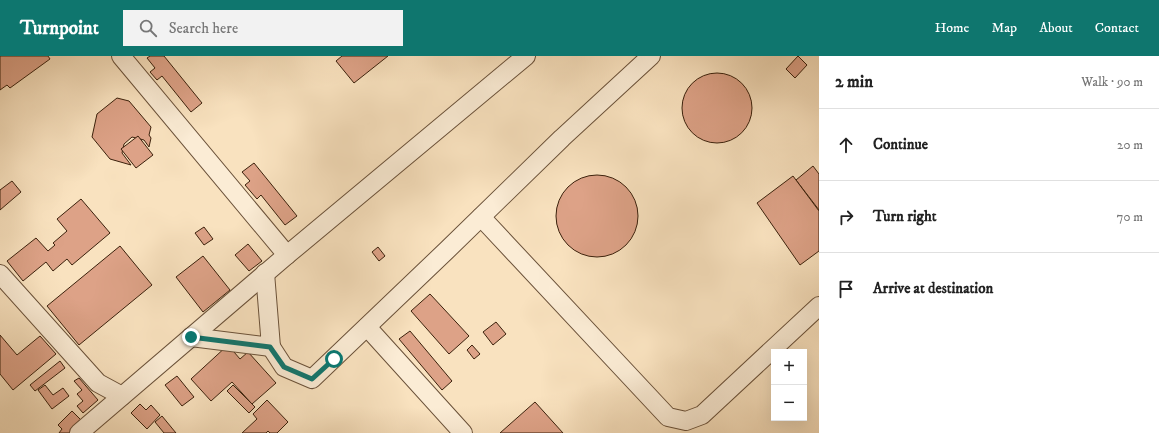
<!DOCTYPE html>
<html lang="en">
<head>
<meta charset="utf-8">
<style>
  :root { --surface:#fff; --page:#f2f2f2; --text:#222; --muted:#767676; --line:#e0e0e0; --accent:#0f766e }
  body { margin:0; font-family:"IM FELL DW Pica",serif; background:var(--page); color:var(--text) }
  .controls { position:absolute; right:12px; bottom:12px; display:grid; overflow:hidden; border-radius:0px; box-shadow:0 4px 16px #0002 }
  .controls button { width:36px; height:36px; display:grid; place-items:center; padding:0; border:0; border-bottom:1px solid var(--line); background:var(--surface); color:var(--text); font:20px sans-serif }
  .stop { position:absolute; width:12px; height:12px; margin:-9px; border:3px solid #0f766e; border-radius:50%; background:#fff }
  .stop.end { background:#0f766e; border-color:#fff; box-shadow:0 1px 4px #0008 }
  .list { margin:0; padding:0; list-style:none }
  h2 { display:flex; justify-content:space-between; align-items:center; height:52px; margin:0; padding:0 16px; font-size:17px }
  h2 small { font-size:13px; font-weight:400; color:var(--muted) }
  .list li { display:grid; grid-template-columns:26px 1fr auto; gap:12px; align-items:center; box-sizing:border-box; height:72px; padding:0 16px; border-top:1px solid var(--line) }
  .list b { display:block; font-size:15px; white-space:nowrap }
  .list em { font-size:13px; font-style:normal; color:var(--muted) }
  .icon { flex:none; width:22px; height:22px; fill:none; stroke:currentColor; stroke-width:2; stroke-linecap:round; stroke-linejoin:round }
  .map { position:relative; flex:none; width:819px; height:377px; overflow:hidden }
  header { display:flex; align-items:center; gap:24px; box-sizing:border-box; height:56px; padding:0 20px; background:var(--accent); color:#fff }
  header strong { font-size:19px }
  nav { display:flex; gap:22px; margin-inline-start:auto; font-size:14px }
  .search { width:280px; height:36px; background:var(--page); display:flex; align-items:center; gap:10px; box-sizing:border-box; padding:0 14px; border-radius:0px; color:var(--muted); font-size:15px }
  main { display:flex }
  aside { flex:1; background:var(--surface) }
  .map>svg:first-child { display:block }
</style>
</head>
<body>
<header>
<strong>Turnpoint</strong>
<div class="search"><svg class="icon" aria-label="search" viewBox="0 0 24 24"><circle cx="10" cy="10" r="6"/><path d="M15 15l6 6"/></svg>Search here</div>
<nav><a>Home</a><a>Map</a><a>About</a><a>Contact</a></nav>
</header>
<main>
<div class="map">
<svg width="819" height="377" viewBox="0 0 819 377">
  <rect width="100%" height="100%" fill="#f9e2bf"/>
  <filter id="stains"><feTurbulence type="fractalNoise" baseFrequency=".005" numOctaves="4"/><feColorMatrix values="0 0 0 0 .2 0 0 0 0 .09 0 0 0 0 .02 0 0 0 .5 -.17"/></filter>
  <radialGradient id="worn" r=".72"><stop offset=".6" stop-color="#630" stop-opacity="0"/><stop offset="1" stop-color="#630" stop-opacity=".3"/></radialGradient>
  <g fill="#dda287" stroke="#3b210c">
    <polygon points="0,0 48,0 50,3 10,32 7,29 0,34"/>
    <polygon points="150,0 164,0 202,47 191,56 162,20 157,24 150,16 155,12 147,2"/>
    <polygon points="342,0 388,0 354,27 336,5"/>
    <polygon points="798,0 807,9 795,22 786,13"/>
    <circle cx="717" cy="52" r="35"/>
    <polygon points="117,42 129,45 151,71 149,79 151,82 149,91 144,84 132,81 124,88 122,97 131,109 110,103 92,81 97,58"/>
    <polygon points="138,80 153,99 136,112 121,93"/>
    <polygon points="254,107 297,160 285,169 261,139 257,143 245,129 250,125 242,116"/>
    <polygon points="813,110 819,118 819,154 796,124"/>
    <circle cx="597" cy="160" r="41"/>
    <polygon points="793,120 819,155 819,195 800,209 757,147"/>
    <polygon points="12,125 21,136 0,154 0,134"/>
    <polygon points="81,143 110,177 72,209 67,203 53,215 46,206 23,225 7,205 36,182 48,195 55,189 53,187 67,175 57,163"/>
    <polygon points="204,171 213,183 204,189 195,177"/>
    <polygon points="248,188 262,205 249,215 235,199"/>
    <polygon points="120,190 152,229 79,289 47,250"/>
    <polygon points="378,191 385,200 379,205 372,196"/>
    <polygon points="203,200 230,234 203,256 176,221"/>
    <polygon points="430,238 469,280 449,298 411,255"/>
    <polygon points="496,266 506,278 493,289 483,276"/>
    <polygon points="410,275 452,325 442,334 399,283"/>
    <polygon points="0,279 17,299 40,280 56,298 13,334 0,318"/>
    <polygon points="228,289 240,303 248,296 276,327 252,348 232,326 211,345 191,323"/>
    <polygon points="472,289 480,298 474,303 467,294"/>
    <polygon points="60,305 65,312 35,335 30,329"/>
    <polygon points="177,320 194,341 182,350 165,329"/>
    <polygon points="79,322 98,344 83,357 77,350 83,345 77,338 82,334 74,325"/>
    <polygon points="45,329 53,339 63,332 69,340 52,353 38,334"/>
    <polygon points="233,329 255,351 249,357 227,335"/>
    <polygon points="267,344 288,366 277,377 270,377 268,375 266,377 242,377 257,363 253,358"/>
    <polygon points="535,346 563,377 500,377"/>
    <polygon points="140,348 146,354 151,349 160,359 147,373 131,357"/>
    <polygon points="72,355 81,364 69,377 59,377 62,373 58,369"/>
    <polygon points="162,360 176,377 164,377 155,366"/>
  </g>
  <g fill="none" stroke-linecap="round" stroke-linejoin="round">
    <defs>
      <g id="minor">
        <polyline points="121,0 287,199"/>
        <polyline points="481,161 668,361 686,365 702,359 819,250"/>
        <polyline points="0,218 98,327 122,340"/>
        <polyline points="367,271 463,377"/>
        <polyline points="191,281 271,291 265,217"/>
        <polyline points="271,291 284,311 312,323 447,194 562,82 651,0"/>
        <polyline points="79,377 287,199 526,0"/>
      </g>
    </defs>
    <use href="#minor" stroke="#6a5139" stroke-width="20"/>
    <use href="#minor" stroke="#fbecd5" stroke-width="18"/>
  </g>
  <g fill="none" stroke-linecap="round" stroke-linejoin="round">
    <polyline stroke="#0f766e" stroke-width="5" points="191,281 270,291 284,311 312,323 334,303"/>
  </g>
  <rect width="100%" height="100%" filter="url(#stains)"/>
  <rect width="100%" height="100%" fill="url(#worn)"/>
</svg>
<div class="controls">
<button>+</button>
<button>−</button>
</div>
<div class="stop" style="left:334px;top:303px"></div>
<div class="stop end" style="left:191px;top:281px"></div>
</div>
<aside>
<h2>2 min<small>Walk · 90 m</small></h2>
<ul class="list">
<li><svg class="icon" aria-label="ahead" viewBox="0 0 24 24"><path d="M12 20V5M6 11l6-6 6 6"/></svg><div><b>Continue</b></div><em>20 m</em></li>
<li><svg class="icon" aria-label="right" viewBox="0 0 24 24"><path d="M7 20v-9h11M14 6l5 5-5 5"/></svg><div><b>Turn right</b></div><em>70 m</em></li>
<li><svg class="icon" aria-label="arrive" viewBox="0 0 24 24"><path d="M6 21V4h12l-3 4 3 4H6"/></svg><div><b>Arrive at destination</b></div></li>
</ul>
</aside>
</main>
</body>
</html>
